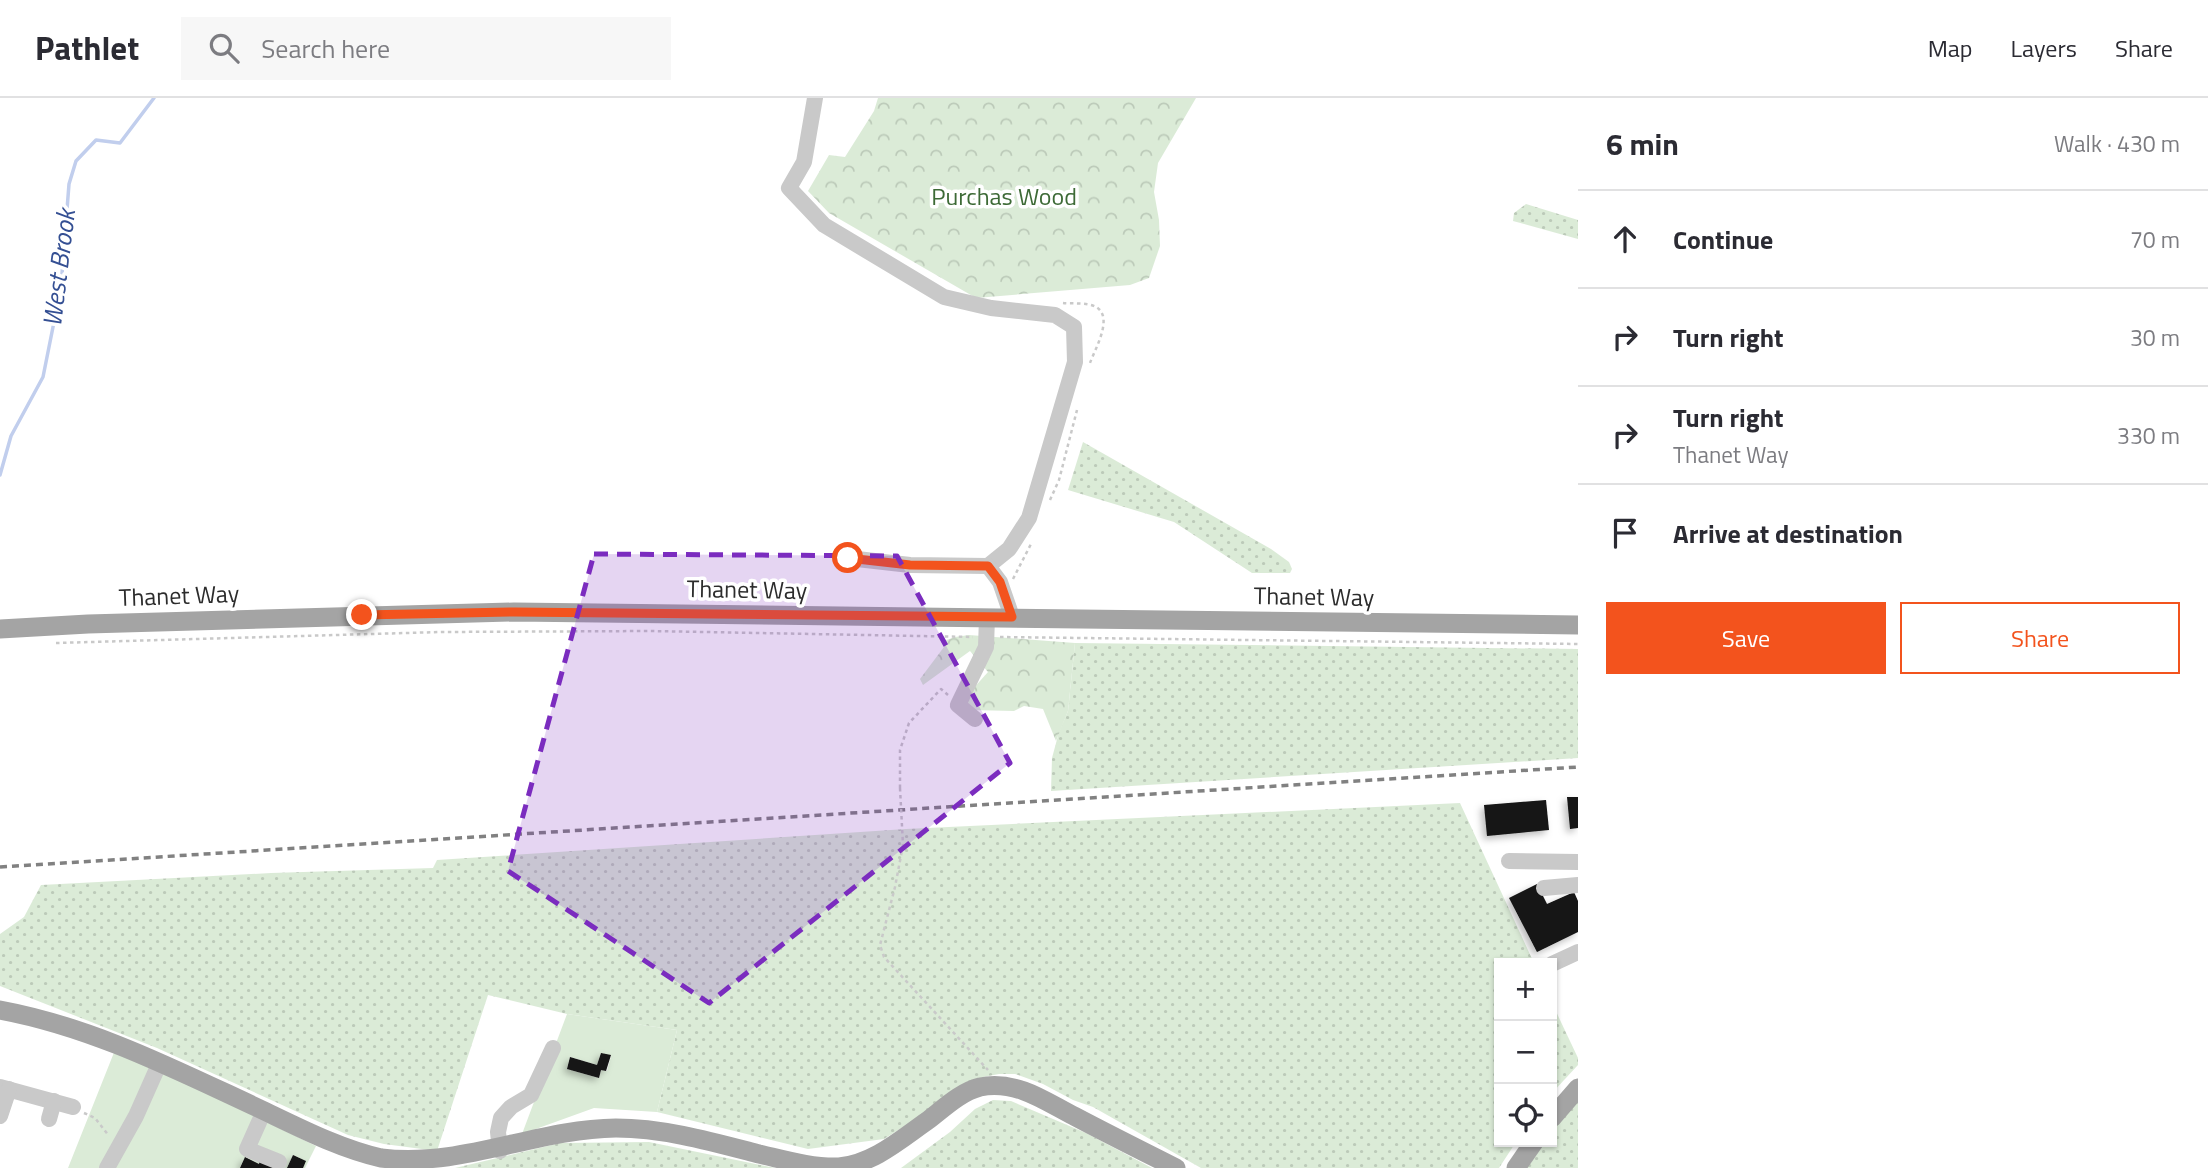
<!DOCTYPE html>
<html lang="en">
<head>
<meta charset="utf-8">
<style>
  :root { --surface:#fff; --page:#f7f7f7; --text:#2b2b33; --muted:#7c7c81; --line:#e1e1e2; --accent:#f3531d }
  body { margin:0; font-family:"Titillium Web",sans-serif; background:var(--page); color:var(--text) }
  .controls { position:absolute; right:21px; bottom:21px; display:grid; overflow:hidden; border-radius:0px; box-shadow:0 2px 5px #0004 }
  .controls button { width:63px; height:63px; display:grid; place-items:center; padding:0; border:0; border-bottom:2px solid var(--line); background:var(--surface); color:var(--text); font:35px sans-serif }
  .stop { position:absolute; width:21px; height:21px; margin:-16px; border:5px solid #f3531d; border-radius:50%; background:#fff }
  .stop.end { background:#f3531d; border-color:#fff; box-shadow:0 2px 7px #0008 }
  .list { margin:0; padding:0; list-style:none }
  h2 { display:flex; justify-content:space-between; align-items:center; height:91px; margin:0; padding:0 28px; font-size:30px }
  h2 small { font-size:23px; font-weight:400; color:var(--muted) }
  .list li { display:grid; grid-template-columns:46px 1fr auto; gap:21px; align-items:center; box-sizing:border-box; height:98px; padding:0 28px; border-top:2px solid var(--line) }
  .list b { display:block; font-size:26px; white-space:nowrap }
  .list p { margin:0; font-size:23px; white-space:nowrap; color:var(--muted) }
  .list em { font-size:23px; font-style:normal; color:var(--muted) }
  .actions { display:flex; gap:14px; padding:21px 28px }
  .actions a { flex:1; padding:16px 0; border:2px solid var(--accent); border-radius:0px; text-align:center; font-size:24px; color:var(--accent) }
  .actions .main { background:var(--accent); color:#fff }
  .icon { flex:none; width:38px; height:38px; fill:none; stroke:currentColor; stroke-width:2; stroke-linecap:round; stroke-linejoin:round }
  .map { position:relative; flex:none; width:1578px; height:1070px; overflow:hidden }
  header { display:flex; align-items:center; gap:42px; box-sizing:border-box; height:98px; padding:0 35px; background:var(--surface); border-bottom:2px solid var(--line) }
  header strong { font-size:33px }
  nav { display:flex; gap:38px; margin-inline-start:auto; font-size:24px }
  .search { width:490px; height:63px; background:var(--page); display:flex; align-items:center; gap:18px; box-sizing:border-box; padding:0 24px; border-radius:0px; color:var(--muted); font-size:26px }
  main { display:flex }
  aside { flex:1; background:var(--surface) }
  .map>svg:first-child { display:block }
</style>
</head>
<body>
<header>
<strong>Pathlet</strong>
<div class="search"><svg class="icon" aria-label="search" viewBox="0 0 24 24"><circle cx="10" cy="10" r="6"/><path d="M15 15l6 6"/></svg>Search here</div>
<nav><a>Map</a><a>Layers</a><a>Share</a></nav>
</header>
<main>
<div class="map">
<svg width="1578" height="1070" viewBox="0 0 1578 1070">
  <defs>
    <pattern id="grass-dots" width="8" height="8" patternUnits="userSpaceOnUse" patternTransform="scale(1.75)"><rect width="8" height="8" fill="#dbebd7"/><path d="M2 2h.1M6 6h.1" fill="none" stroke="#bccab9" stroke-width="1.8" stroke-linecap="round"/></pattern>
    <pattern id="forest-crowns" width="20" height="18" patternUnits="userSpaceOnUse" patternTransform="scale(1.75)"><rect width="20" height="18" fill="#dbebd7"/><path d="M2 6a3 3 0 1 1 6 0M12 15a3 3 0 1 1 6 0" fill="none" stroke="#bccab9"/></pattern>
    <filter id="shadow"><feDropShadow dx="-3.5" dy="3.5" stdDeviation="3.5" flood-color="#0004"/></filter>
  </defs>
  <rect width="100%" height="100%" fill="#fff"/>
  <g fill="url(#grass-dots)">
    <polygon points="1526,106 1578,122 1578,141 1513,123 1514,115"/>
    <polygon points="1083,344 1271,451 1289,464 1292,471 1290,475 1252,475 1174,424 1068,392"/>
    <polygon points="1075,545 1578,551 1578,660 1051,693 1052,660 1059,634 1068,613"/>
    <polygon points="1460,705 1534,865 1499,865 1499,1044 1516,1044 1499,1070 1201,1070 1093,1009 1073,1002 1043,986 1015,976 999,976 983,979 884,1041 808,1051 657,1014 677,932 567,916 488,897 437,1053 384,1046 348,1037 157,950 0,888 0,836 24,819 41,787 271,775 433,770 437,762 906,731"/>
    <polygon points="1552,905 1578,960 1578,967 1552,995"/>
    <polygon points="1578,1000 1578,1070 1526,1070 1543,1044 1552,1044 1552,1032"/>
    <polygon points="993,1002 1011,1003 1086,1035 1152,1070 901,1070 950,1034 975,1011"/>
    <polygon points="649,1044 775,1070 455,1070 560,1045"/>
  </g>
  <g fill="url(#forest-crowns)">
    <polygon points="878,0 1196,0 1158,65 1154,94 1159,122 1160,148 1149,180 1130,187 976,200 829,115 808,93 829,57 845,59 874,13"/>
    <polygon points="969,537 1075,545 1068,613 1056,643 1043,611 1024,608 1014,613 970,612 963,602 988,574 970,553 923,587 920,581 944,549 941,544 955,539"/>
  </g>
  <g fill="#dbebd7" fill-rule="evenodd">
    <path d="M567,916l110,16 -20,82 -63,-4 -72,26zM601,955l10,3 -4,15 -6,-1 -2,8 -32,-9 3,-12 27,8z"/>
    <polygon points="115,952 126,955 316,1048 305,1070 303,1070 305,1063 293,1057 287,1070 276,1070 261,1062 259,1066 245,1059 240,1070 68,1070"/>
  </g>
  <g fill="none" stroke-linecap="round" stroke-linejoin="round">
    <polyline stroke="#c1ceed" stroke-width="3.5" points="0,377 11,338 43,279 61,189 69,86 76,63 96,42 120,45 154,0"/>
  </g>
  <g fill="#131313" filter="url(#shadow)">
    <polygon points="1567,699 1578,699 1578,730 1570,731"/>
    <polygon points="1546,702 1549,732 1487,738 1484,707"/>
    <polygon points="1537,786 1547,806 1574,794 1578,803 1578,834 1537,854 1509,800"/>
    <polygon points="601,955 611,957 606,973 601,972 599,980 567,971 570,959 597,967"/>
    <polygon points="293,1057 306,1063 303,1070 287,1070"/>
    <polygon points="245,1059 259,1066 260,1062 276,1070 240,1070"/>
  </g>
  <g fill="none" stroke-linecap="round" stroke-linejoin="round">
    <g stroke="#c9c9c9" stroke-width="2.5" stroke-dasharray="3.5 3.5" stroke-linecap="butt">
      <path d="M1063,205c9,1 24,-1 33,4 18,10 -1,42 -6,56"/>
      <polyline points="1050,402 1059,382 1077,312"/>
      <polyline points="1013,481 1032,444"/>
      <polyline points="1000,539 1578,546"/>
      <polyline points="56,545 441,534 651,533 973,539"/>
      <polyline points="900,690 900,652 909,625 941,591 948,597"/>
      <polyline points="903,747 895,789 880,847 884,859 988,972"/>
      <polyline points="84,1015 95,1020 109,1038"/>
    </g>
    <g stroke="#c9c9c9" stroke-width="16">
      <polyline points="815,0 804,64 789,90 824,127 944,199 991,210 1055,217 1074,229 1075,264 1029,420 1009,451 988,468"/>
      <polyline points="848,460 910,467 988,468 1000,484 1012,519"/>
      <polyline points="975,621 958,607 986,549 987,519"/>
      <polyline points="1509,763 1578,764"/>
      <polyline points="1544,790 1578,787"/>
      <polyline points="1552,866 1578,854"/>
      <polyline points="0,989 73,1009"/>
      <polyline points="264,1013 247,1051 279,1064"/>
      <polyline points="0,1018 9,991"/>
      <polyline points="49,1021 54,1003"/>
      <polyline points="500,1053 498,1034 501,1020 511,1009 531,997 553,950"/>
      <polyline points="107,1070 136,1018 160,964"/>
    </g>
    <g stroke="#a4a4a4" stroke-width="19">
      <polyline points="0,531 88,526 514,514 1578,527"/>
      <path d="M0,912c92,17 174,59 258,98 40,19 80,40 123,50 81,10 155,-29 235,-30 48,0 97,14 143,26 26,6 53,14 80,13 34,-3 62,-28 88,-46 16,-12 33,-29 53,-34 14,-3 30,-1 44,4 17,6 34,17 50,25 34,18 68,35 102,52"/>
      <polyline points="1552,1020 1578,990"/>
      <polyline points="1516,1070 1534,1044"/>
    </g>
    <polyline stroke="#818181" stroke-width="3.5" stroke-dasharray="7 5" stroke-linecap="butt" points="0,769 1578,669"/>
    <polyline stroke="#c9c9c9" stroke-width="2.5" stroke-dasharray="3.5 3.5" stroke-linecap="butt" points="900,690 903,747"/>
  </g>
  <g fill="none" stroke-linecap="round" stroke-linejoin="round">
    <polyline stroke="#f3531d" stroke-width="9" points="362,517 514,514 1012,519 1000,484 988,468 910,467 848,460"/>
  </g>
  <path fill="#7b2cbf" fill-opacity="0.2" stroke="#7b2cbf" stroke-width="5" stroke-dasharray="14 9" stroke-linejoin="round" d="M594,456l303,2 113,207 -301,240 -201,-132z"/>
  <g text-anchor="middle" stroke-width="7" stroke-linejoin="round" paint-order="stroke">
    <g font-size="24" fill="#3d6a36" stroke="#fff">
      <text x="1004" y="107">Purchas Wood</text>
    </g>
    <g font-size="24" fill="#2c2c2c" stroke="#fff">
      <text transform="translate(747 492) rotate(1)" y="8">Thanet Way</text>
      <text transform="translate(179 498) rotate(-2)" y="8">Thanet Way</text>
      <text transform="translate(1314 499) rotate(1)" y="8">Thanet Way</text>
    </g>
    <g font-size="26" font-style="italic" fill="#344f93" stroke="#fff">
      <text transform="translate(59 170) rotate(-83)" y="9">West Brook</text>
    </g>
  </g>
</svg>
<div class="controls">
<button>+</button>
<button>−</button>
<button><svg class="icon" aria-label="locate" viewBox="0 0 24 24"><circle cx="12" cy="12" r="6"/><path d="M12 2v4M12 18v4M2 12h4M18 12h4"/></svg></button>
</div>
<div class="stop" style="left:848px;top:460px"></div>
<div class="stop end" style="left:362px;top:517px"></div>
</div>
<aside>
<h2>6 min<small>Walk · 430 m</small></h2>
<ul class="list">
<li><svg class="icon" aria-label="ahead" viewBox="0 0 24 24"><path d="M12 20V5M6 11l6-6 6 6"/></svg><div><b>Continue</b></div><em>70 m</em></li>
<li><svg class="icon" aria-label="right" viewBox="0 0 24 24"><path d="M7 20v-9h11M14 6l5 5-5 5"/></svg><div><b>Turn right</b></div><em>30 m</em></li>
<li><svg class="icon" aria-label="right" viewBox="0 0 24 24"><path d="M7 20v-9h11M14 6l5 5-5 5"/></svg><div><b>Turn right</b><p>Thanet Way</p></div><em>330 m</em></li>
<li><svg class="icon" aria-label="arrive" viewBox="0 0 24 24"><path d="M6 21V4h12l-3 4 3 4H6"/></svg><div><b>Arrive at destination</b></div></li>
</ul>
<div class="actions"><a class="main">Save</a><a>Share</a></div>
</aside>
</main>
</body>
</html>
